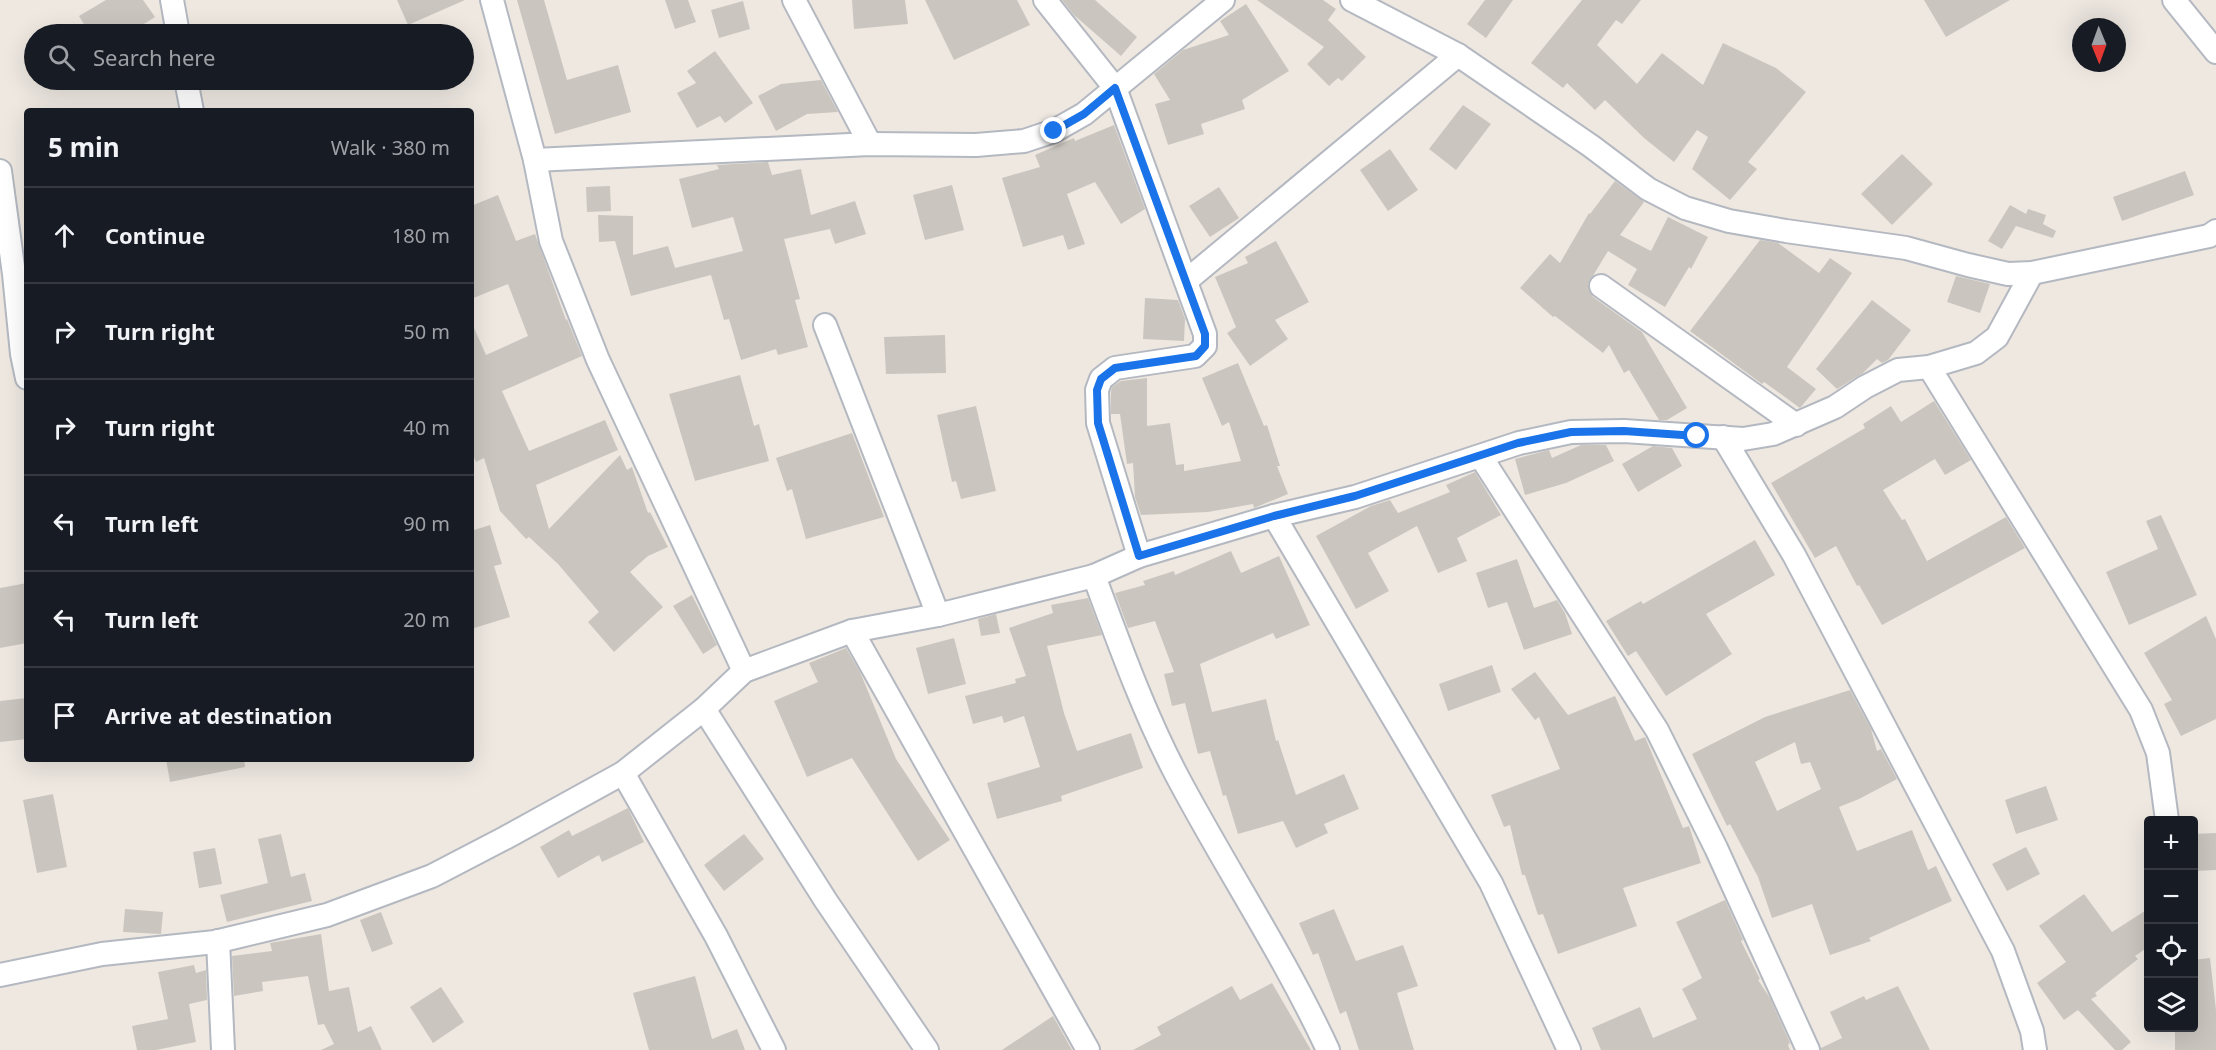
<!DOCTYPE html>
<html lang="en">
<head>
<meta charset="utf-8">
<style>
  :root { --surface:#171b24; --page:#20242c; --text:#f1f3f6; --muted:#9ea1a6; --line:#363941 }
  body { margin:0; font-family:"Noto Sans",sans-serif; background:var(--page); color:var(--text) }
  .controls { position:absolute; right:18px; bottom:18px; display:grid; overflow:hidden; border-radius:6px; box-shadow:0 6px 24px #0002 }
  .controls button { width:54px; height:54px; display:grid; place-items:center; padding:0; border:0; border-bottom:2px solid var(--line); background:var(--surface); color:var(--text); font:30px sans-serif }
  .compass { position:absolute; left:2072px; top:18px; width:54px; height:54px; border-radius:50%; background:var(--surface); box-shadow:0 6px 24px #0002; rotate:179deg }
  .stop { position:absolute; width:18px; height:18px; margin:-14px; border:4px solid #1a73e8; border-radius:50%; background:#fff }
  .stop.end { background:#1a73e8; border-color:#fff; box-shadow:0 2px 6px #0008 }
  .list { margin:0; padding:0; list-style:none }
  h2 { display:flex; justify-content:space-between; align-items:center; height:78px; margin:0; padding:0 24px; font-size:26px }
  h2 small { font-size:20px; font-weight:400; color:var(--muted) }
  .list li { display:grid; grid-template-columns:39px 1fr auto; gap:18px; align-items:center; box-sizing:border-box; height:96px; padding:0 24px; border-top:2px solid var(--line) }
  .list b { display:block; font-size:22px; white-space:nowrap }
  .list em { font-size:20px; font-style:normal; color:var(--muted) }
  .icon { flex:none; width:33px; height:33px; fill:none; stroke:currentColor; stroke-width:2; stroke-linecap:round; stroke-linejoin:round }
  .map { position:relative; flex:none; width:2216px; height:1050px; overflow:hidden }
  .search { position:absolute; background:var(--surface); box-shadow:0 6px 24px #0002; left:24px; top:24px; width:450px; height:66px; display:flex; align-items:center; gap:15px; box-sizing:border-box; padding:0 21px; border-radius:33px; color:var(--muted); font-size:22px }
  .panel { position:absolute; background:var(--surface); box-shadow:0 6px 24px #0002; left:24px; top:108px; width:450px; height:654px; border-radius:6px }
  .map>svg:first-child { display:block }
</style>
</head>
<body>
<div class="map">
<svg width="2216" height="1050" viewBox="0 0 2216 1050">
  <rect width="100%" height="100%" fill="#eee8e1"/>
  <g fill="#cac6bf" fill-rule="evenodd">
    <polygon points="106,0 143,0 155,17 128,34 90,34 79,16"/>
    <polygon points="397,0 465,0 408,25"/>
    <polygon points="517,0 544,0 567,80 618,65 631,112 555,134"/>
    <polygon points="665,0 688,0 696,22 675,29"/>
    <polygon points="852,0 905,0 908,24 854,29"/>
    <polygon points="925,0 1017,0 1030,25 954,60"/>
    <polygon points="1062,0 1095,0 1137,37 1121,56 1074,15"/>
    <polygon points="1257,0 1323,0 1336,9 1328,20 1366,57 1342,81 1338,78 1329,86 1307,64 1324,47"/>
    <polygon points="1485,0 1513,0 1486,38 1467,24"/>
    <polygon points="1582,0 1641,0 1622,24 1616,20 1597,45 1637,84 1662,53 1703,85 1723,43 1776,68 1806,92 1748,162 1757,169 1730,200 1692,169 1708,137 1697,130 1674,162 1644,138 1605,100 1595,110 1567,83 1563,88 1531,63"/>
    <polygon points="1924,0 2010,0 1946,37"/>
    <polygon points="743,1 750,29 719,38 711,10"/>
    <polygon points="1246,4 1289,71 1242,100 1245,109 1201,124 1204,134 1168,145 1155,104 1170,100 1154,74 1183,50 1229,35 1220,21"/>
    <polygon points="715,51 753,103 725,123 720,116 697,128 677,93 696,83 687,71"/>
    <polygon points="821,80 838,112 807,114 776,131 758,96 781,84"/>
    <polygon points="1463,105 1491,124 1456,170 1429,149"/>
    <polygon points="1114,125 1145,209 1121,224 1095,182 1067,194 1085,244 1068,250 1063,235 1023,247 1002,178 1040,167 1035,155 1074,138 1075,141"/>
    <polygon points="1390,149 1418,190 1388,211 1360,170"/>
    <polygon points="1902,154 1933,184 1892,225 1861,194"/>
    <polygon points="768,162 772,175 801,169 811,215 855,201 866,234 835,244 830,229 784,239 800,299 795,300 808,347 778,355 776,349 741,360 729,319 724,320 711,275 631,296 615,241 599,242 598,215 633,216 633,255 668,246 675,268 743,251 733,217 692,228 679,179 719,169 717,165"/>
    <polygon points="2185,171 2194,195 2122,221 2113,197"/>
    <polygon points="1615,181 1644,202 1620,235 1651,251 1668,217 1708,237 1691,269 1689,267 1665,307 1628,285 1637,269 1608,251 1588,284 1589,291 1593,297 1642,332 1687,408 1667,420 1659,420 1629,370 1624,373 1609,345 1603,353 1555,316 1553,317 1520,288 1550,254 1560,263 1589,213 1590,214"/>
    <polygon points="952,185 964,230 925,240 913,195"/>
    <polygon points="610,186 611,211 587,212 586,187"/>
    <polygon points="1219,187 1239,218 1210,237 1189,206"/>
    <polygon points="498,195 516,241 535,234 566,320 567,319 582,356 502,391 529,451 605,420 618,450 536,485 549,529 620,455 627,470 632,467 648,513 650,512 668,547 648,556 630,572 663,607 614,652 588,622 599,612 558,564 529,537 526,539 500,511 484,458 476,462 471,450 471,321 486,355 528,336 508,284 471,299 471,206"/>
    <polygon points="2010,205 2026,214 2028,209 2046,215 2043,224 2056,231 2053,238 2016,226 2002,249 1988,241"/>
    <polygon points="1760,240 1778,243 1819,273 1830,258 1852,273 1787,367 1816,389 1800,408 1764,382 1762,384 1690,331"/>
    <polygon points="1276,241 1309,302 1275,320 1288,339 1250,366 1227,333 1236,327 1215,277 1248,263 1245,257"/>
    <polygon points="1956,276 1990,284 1980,313 1947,302"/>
    <polygon points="1145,298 1178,300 1185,319 1184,341 1143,339"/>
    <polygon points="1872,300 1911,330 1888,360 1882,363 1877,359 1863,373 1837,389 1816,369"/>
    <polygon points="945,335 946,373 886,374 884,337"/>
    <polygon points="1238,363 1264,426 1267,425 1280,466 1277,466 1288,494 1254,508 1253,504 1208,512 1141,515 1135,497 1133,463 1127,464 1120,414 1111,414 1111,392 1112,387 1121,381 1147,378 1147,426 1170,423 1176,465 1184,464 1184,471 1241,461 1229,422 1222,426 1202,378"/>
    <polygon points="740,375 754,426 759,424 769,461 695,481 669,394"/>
    <polygon points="1934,401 1971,460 1945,475 1935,459 1883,490 1902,520 1905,519 1927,561 2006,517 2025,548 1882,625 1859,585 1857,586 1836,546 1815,558 1771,483 1865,428 1863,424 1891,406 1901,422"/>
    <polygon points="976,406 996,491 961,499 956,481 952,482 937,415"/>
    <polygon points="852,433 884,517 806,539 792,489 787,491 776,458"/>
    <polygon points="1581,445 1606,445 1614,461 1566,483 1525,495 1515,459 1549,450 1552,458"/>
    <polygon points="1653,446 1672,448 1682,466 1638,492 1622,464"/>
    <polygon points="1475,472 1501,515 1457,538 1467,561 1438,573 1417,526 1368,553 1389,591 1356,609 1316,536 1371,506 1390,500 1398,513 1450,492 1446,485"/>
    <polygon points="2161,515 2197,595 2129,625 2106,572 2158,549 2146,521"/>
    <polygon points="490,525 502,564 494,566 510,617 471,629 471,531"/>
    <polygon points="1755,540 1775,575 1706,614 1732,654 1666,696 1636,651 1628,656 1606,621 1641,601 1643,604"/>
    <polygon points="1231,551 1241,573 1279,556 1310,625 1276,639 1273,633 1200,664 1212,712 1266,699 1276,741 1278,740 1296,795 1344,774 1359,809 1324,824 1328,833 1296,848 1283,821 1238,834 1226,795 1223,796 1210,751 1198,754 1185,703 1172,706 1164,674 1174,672 1155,621 1128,628 1115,593 1145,585 1143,581 1174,571 1175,575"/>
    <polygon points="1517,559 1534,608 1557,600 1565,613 1572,634 1524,650 1507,602 1488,608 1476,573"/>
    <polygon points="27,583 27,643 0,648 0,588"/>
    <polygon points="692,595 717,645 703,654 673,606"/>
    <polygon points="1088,598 1102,635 1047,646 1064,713 1077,751 1131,733 1143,768 1061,796 1062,801 997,819 987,783 1040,767 1024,716 1004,723 1002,716 973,724 965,696 1016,683 1015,679 1026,676 1009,628 1053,613 1051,605"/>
    <polygon points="996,614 1000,633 981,636 978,619"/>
    <polygon points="2206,616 2216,639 2216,719 2181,736 2164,704 2172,700 2144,653"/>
    <polygon points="954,638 966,684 928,694 916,648"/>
    <polygon points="846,648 860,672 896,759 950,840 918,861 852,758 807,777 774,701 818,682 809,663"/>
    <polygon points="1492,665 1501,692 1448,711 1439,684"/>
    <polygon points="1535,672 1568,715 1615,696 1635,741 1645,737 1683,828 1689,826 1701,863 1623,888 1637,926 1558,954 1543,914 1538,915 1525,875 1522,875 1510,825 1504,827 1491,795 1560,769 1539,717 1535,720 1511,689"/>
    <path d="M1850,690l21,39 6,22 4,-2 16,30 -38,20 -20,8 18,44 55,-21 16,40 8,-4 16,35 -83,37 2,3 -41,14 -18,-51 -40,14 -14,-41 -28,-53 -3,2 -35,-72 73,-37zM1795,742l6,22 9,-2 11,27 -44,22 -22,-49z"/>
    <polygon points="27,698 27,739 0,742 0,701"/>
    <polygon points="166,759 244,759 245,767 170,782"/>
    <polygon points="2046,786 2058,820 2016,834 2005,800"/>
    <polygon points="53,794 67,867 37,873 23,800"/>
    <polygon points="628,808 644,842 602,862 599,855 558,878 540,847 569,830 572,836"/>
    <polygon points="2216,833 2216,870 2193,871 2193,834"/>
    <polygon points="281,834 291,877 305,873 312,901 227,922 220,895 268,883 258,839"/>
    <polygon points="744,834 764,859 724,891 704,865"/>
    <polygon points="2026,847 2040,874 2007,891 1992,864"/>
    <polygon points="215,848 222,884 199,888 193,852"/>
    <polygon points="2084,894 2112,932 2148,909 2148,947 2135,956 2138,959 2095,993 2097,996 2091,999 2131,1042 2122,1050 2115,1050 2078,1010 2064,1020 2037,983 2066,962 2039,926"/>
    <polygon points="1725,900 1743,940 1741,941 1760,979 1758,980 1770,998 1790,1043 1788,1045 1790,1050 1601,1050 1592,1028 1640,1007 1653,1038 1697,1019 1682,989 1702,978 1676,922"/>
    <polygon points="125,909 163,912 161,934 123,932"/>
    <polygon points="1334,909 1356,961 1403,945 1418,986 1397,993 1414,1050 1359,1050 1346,1011 1340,1014 1318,953 1313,955 1299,923"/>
    <polygon points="381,912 393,944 372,952 360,920"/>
    <polygon points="321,934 329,991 349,987 358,1032 371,1026 382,1050 321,1050 334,1044 324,1024 318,1025 308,976 262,982 263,991 234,996 232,956 272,951 270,943"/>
    <polygon points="2210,958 2216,1010 2216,1050 2175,1050 2175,1028 2193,1028 2193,960"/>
    <polygon points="194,965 196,973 206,970 207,1000 189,1004 196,1042 156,1050 137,1050 132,1026 168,1019 158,972"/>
    <polygon points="695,976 712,1039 737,1029 745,1050 649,1050 633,993"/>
    <polygon points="1272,983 1311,1050 1133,1050 1161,1035 1157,1027 1232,986 1240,1000"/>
    <polygon points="1898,986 1930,1050 1821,1050 1821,1048 1842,1038 1830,1012 1864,996 1866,1000"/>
    <polygon points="441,987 464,1022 433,1043 410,1007"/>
    <polygon points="1053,1016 1072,1050 1002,1050"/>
  </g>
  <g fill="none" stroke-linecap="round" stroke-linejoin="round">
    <defs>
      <g id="street">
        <polyline points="172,0 178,34"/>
        <polyline points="492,0 535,160 551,241 598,360 744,671"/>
        <polyline points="794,0 870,144"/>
        <polyline points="1045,0 1115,88 1205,334 1205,346 1195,356 1115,368 1101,379 1097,390 1098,423 1139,556"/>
        <polyline points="1352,0 1458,55 1591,146 1648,189 1685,208 1729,221 1786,231 1906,248 1968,265 2008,274 2032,273 2209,236 2216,231"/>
        <polyline points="2174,0 2216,52"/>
        <polyline points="186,80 192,111"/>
        <polyline points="535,160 870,144 976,145 1024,141 1054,131 1084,114 1223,0"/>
        <polyline points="0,171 14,274 22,354 27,378"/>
        <polyline points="1186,281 1458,55"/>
        <polyline points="1601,286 1796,425"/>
        <polyline points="825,325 938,615"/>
        <polyline points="1929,367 2141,710 2158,753 2167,820"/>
        <polyline points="1723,437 1794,555 2003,951 2032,1031 2035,1050"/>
        <polyline points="1481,457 1657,730 1716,848 1808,1050"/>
        <polyline points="1274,516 1491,883 1569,1050"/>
        <polyline points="852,631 1088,1050"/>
        <polyline points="704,709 826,901 927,1050"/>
        <polyline points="623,773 716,936 774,1050"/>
        <polyline points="218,941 223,1050"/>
        <polyline points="0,975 102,954 215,942 327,915 432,876 505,838 623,773 704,709 744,671 852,631 938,615 1094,576"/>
        <path d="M1328,1050c-44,-95 -103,-183 -152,-276 -33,-63 -57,-131 -82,-198l45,-20 135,-40 81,-19 164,-54 52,-11 53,-1 119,8 30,-5 62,-27 30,-20 33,-17 31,-3 47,-14 21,-16 35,-64"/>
      </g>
    </defs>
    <use href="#street" stroke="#b4b8c0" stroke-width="26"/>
    <use href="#street" stroke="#fff" stroke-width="22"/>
  </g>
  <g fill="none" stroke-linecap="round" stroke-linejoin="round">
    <polyline stroke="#1a73e8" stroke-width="8" points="1054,131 1084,114 1115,88 1205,334 1205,346 1196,356 1115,368 1101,379 1097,390 1098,423 1139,556 1274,516 1355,496 1518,443 1571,432 1624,431 1697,436"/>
  </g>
</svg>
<div class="controls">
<button>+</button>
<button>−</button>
<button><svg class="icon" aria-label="locate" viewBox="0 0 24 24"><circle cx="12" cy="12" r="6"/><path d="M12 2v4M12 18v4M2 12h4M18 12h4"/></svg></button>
<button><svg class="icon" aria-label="layers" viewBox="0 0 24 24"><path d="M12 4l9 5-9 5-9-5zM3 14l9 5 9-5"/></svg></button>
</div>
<svg class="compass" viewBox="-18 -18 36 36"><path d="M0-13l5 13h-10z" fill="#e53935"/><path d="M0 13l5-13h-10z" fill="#9ea1a6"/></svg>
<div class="stop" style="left:1697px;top:436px"></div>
<div class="stop end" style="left:1054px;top:131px"></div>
<div class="search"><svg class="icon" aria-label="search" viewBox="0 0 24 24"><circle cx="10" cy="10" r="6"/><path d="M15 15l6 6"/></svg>Search here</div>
<section class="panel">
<h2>5 min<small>Walk · 380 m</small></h2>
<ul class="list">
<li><svg class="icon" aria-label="ahead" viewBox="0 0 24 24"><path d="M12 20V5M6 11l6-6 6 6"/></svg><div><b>Continue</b></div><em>180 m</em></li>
<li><svg class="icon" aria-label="right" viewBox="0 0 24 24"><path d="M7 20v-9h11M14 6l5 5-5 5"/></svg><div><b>Turn right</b></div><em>50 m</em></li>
<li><svg class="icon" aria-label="right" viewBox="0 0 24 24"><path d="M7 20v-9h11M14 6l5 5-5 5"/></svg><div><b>Turn right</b></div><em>40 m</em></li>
<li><svg class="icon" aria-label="left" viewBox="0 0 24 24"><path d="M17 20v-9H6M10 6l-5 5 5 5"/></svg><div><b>Turn left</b></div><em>90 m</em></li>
<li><svg class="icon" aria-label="left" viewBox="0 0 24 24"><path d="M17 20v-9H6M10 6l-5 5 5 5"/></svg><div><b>Turn left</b></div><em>20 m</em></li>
<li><svg class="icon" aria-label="arrive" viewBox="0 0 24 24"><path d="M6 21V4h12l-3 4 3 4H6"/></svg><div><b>Arrive at destination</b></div></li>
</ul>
</section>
</div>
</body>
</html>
